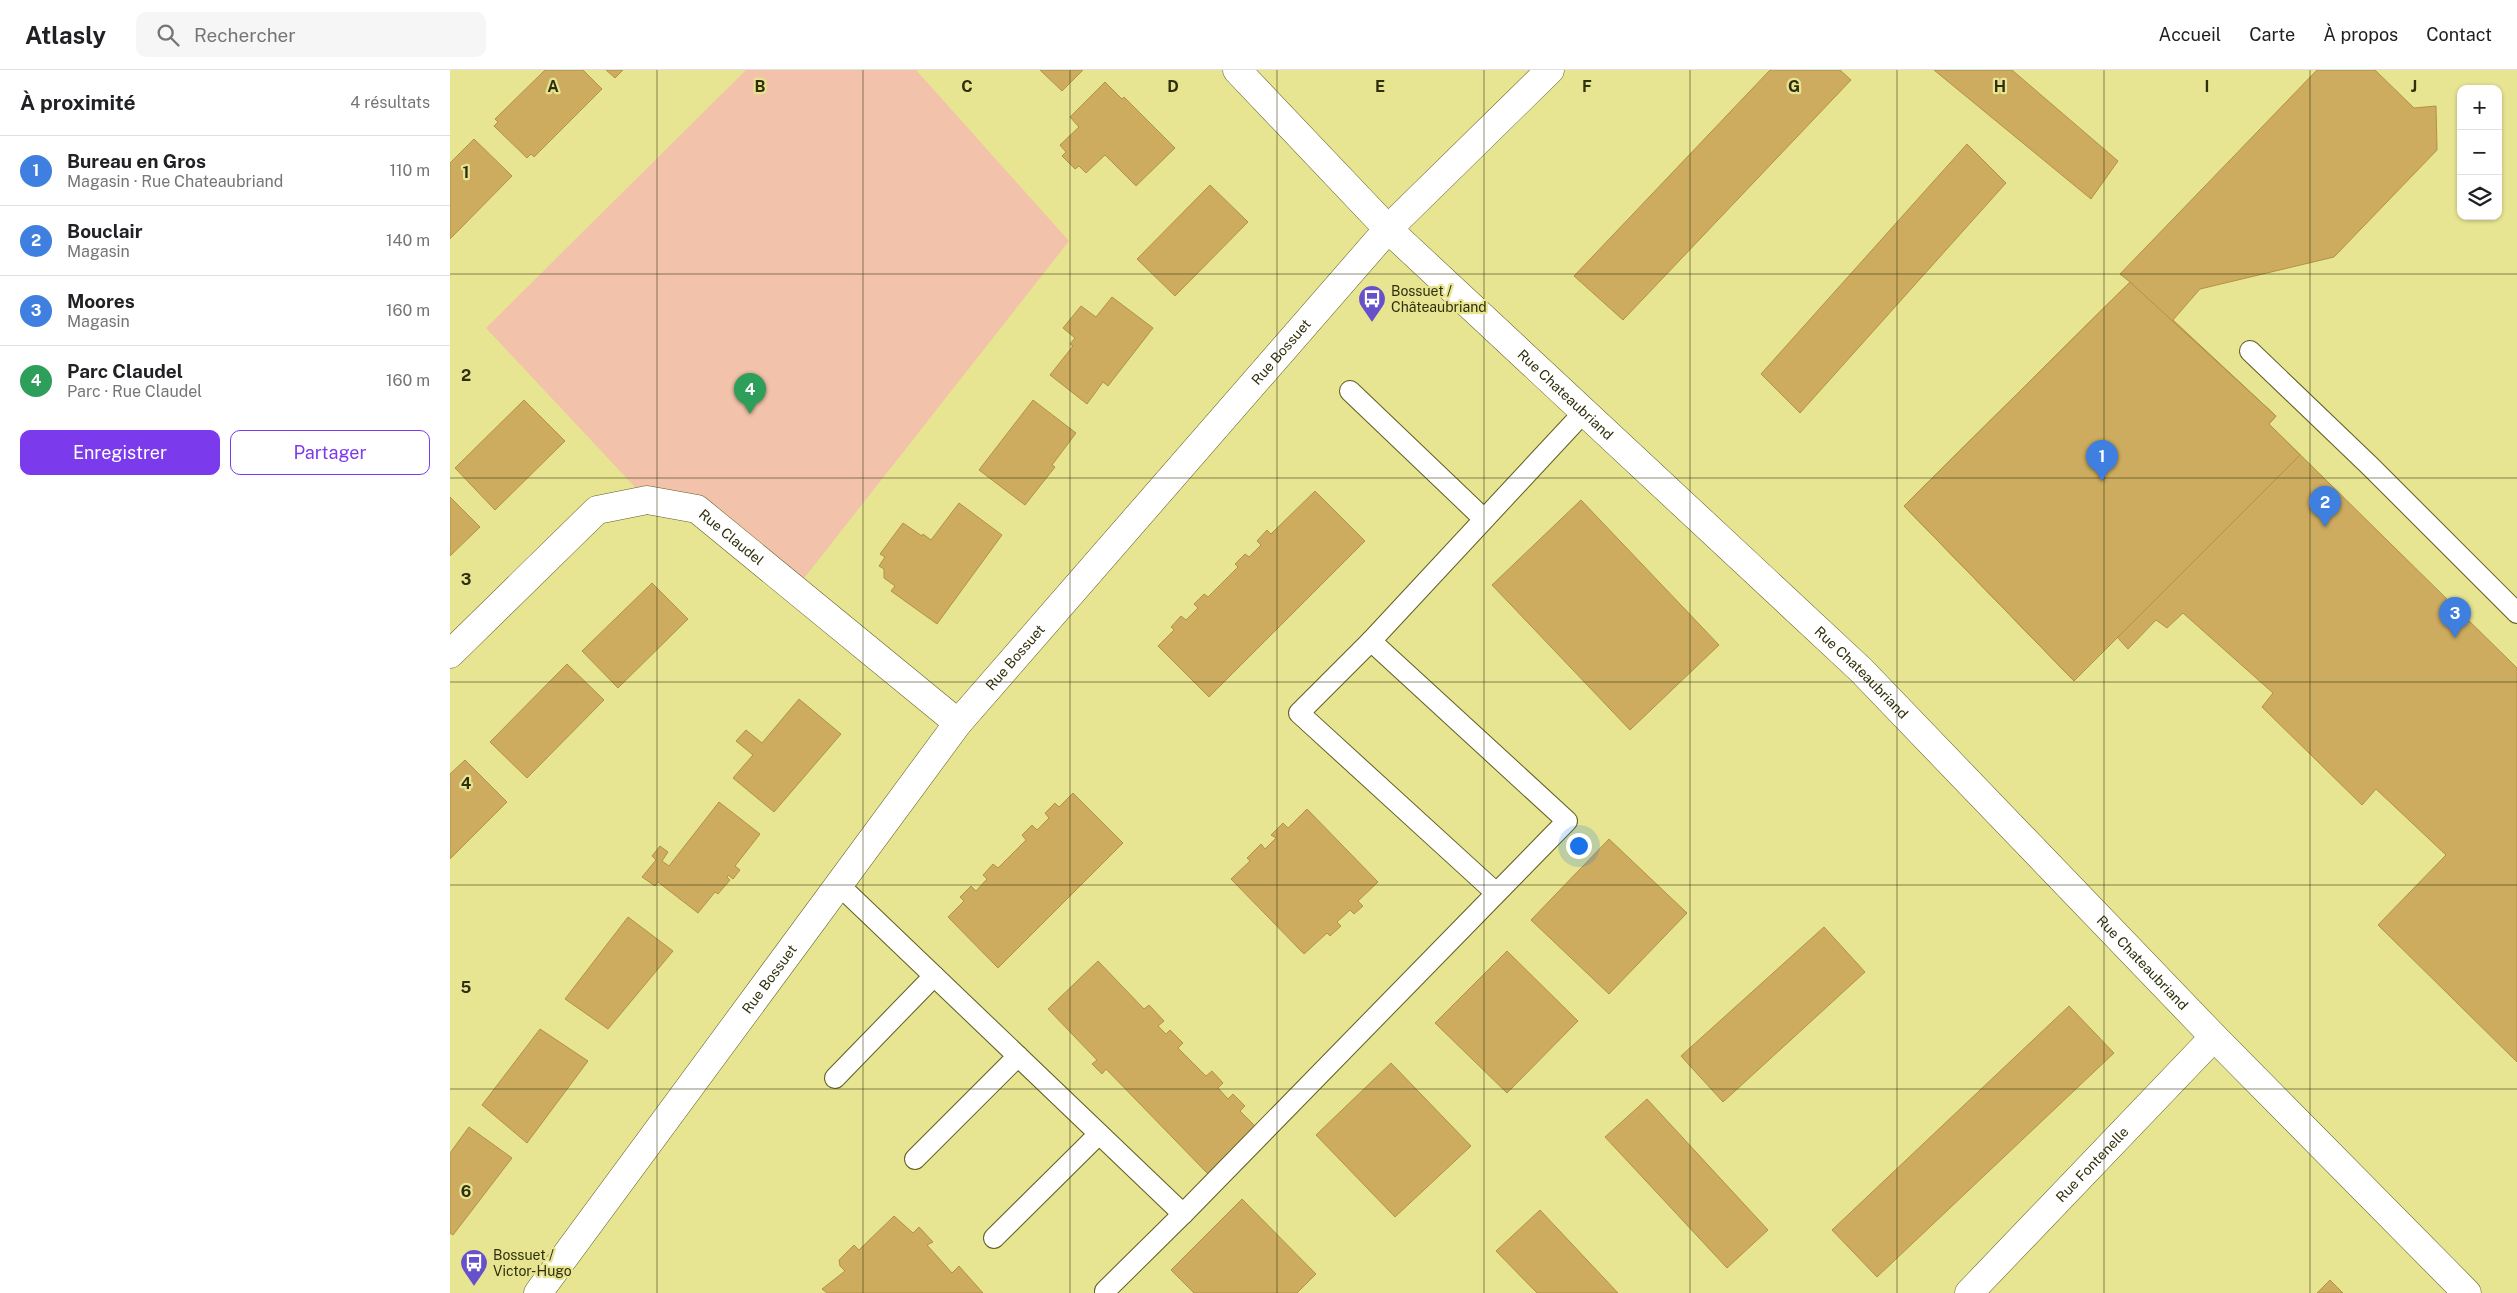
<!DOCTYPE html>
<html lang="fr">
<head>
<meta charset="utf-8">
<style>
  :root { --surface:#fff; --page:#f6f6f6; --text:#202124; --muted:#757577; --line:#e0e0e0; --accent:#7c3aed }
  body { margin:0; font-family:"Public Sans",sans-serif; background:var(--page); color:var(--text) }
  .controls { position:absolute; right:15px; top:15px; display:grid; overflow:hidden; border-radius:10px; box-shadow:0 1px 4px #0004 }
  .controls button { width:45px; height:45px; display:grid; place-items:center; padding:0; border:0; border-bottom:1px solid var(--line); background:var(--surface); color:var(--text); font:25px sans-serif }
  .you { position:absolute; left:1128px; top:775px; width:18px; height:18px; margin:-12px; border:4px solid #fff; border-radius:50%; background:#1a73e8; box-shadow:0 0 0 8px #1a73e833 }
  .badge { display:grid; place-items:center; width:32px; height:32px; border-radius:50%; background:var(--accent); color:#fff; font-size:16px; font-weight:700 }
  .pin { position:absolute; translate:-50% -41px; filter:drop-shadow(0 1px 2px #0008) }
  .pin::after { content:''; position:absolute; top:26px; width:18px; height:15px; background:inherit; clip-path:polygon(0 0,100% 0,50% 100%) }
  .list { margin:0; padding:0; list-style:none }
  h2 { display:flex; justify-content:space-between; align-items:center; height:65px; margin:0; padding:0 20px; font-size:21px }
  h2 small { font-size:16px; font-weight:400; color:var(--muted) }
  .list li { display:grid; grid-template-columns:32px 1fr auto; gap:15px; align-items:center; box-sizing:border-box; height:70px; padding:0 20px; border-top:1px solid var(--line) }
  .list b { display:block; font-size:19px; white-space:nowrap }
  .list p { margin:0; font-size:16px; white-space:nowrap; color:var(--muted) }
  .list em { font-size:16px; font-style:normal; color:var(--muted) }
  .actions { display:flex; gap:10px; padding:15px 20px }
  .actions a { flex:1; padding:11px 0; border:1px solid var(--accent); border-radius:10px; text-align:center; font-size:18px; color:var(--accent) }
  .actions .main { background:var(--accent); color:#fff }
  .icon { flex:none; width:28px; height:28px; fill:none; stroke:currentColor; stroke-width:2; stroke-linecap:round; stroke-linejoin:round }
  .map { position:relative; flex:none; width:2067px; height:1223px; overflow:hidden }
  header { display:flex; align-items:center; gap:30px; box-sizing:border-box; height:70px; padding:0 25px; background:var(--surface); border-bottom:1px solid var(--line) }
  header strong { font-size:24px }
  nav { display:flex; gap:28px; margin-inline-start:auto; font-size:18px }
  .search { width:350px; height:45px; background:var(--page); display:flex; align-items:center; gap:12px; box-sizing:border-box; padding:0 18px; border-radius:10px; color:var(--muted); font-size:19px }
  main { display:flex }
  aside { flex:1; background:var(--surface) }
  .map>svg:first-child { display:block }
</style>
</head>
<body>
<header>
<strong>Atlasly</strong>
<div class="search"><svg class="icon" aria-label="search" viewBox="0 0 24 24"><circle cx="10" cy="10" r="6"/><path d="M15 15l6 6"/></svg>Rechercher</div>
<nav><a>Accueil</a><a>Carte</a><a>À propos</a><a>Contact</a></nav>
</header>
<main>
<aside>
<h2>À proximité<small>4 résultats</small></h2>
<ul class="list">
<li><span class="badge" style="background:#3f7fe0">1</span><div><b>Bureau en Gros</b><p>Magasin · Rue Chateaubriand</p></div><em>110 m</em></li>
<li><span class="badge" style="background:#3f7fe0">2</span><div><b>Bouclair</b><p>Magasin</p></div><em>140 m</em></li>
<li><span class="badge" style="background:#3f7fe0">3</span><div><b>Moores</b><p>Magasin</p></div><em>160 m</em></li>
<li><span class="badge" style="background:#2e9e5b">4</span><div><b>Parc Claudel</b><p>Parc · Rue Claudel</p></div><em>160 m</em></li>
</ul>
<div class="actions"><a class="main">Enregistrer</a><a>Partager</a></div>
</aside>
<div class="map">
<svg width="2067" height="1223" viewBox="0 0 2067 1223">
  <rect width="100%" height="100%" fill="#e7e492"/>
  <polygon fill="#f2c2ab" points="296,0 466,0 619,171 344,521 248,439 197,430 36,258"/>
  <g fill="#cdac5f" stroke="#b29244">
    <polygon points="95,0 133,0 152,19 84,87 81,84 77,88 44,56 48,52 45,49"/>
    <polygon points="156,0 173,0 165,8"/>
    <polygon points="590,0 633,0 612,21"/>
    <polygon points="1320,0 1390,0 1401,10 1173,250 1124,206"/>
    <polygon points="1484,0 1562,0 1668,91 1641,129"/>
    <polygon points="1867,0 1925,0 1964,38 1986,36 1987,80 1884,187 1750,219 1723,250 1826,346 1819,354 2067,598 2067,992 1928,855 1996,785 1926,719 1912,735 1812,637 1823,623 1733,543 1717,558 1706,550 1678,579 1667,567 1624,611 1454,436 1680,212 1670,204"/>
    <polygon points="655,12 672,29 674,27 725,78 686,116 655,85 636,103 629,96 625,99 612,86 616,82 610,75 629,57 620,47"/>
    <polygon points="24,69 62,106 0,169 0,93"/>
    <polygon points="1517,74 1556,113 1350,343 1311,304"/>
    <polygon points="760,115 798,152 725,226 687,189"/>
    <polygon points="1680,212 1826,346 1819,354 1850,385 1624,611 1454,436"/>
    <polygon points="662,227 703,258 658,316 653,312 637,334 600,305 623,276 620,274 625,268 613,258 631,236 646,247"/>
    <polygon points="74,330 115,371 45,440 5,398"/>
    <polygon points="583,330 626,363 602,395 605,397 575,435 529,400"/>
    <polygon points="865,421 915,471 759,627 708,576 724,560 721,557 731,546 736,550 748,538 744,534 754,524 758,527 788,497 785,494 795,484 799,487 811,475 807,471 817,460 821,464"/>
    <polygon points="0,427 30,457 0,486"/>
    <polygon points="1131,430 1269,575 1180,660 1042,515"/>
    <polygon points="509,433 552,465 487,554 441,521 445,516 434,508 434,499 429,496 435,487 430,484 453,453 472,466 473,464 481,470"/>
    <polygon points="202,513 238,549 168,618 132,581"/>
    <polygon points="117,594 154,630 77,708 40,672"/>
    <polygon points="349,629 391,664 324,742 283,708 303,685 286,671 296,660 312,673"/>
    <polygon points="15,690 57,732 0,789 0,704"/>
    <polygon points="623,723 673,773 548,898 498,847 514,831 510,827 521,816 526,821 537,809 533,805 543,794 548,798 576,770 572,765 582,755 587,760 599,748 595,743 605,733 609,737"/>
    <polygon points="269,732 310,764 285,796 290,800 283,809 278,805 277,807 280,810 268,824 265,822 248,843 208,812 205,816 192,807 206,790 202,786 210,776 218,782 212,791 219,796"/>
    <polygon points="857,739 928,812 908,831 913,836 904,844 900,840 887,852 891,856 880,866 877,863 854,884 781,809 800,791 797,788 811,774 815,779 826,768 821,765 833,753 838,758"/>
    <polygon points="1159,769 1237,843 1159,924 1081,850"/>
    <polygon points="178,847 223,881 158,959 115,929"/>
    <polygon points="1374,857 1415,902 1273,1032 1231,986"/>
    <polygon points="1057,881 1128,951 1057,1023 985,953"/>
    <polygon points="648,891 694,939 699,935 714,951 708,956 716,964 720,960 733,973 728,978 756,1006 762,1001 773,1013 768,1018 778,1029 783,1024 795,1036 790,1041 806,1057 758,1104 656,999 652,1004 642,994 647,990 598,939"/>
    <polygon points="1619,936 1664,983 1427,1207 1382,1160"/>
    <polygon points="90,959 138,991 77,1073 32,1035"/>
    <polygon points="941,993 1021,1076 945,1147 866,1065"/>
    <polygon points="1197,1029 1318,1160 1277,1198 1155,1067"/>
    <polygon points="19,1057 62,1088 3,1165 0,1163 0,1083"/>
    <polygon points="792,1129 866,1204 847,1223 744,1223 721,1200"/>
    <polygon points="1090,1140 1168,1223 1087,1223 1046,1181"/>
    <polygon points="444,1146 463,1163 469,1157 483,1172 477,1175 502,1203 509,1196 533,1223 377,1223 372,1219 395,1201 390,1196 389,1190 404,1175 409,1180"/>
    <polygon points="1880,1210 1893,1223 1867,1223"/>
  </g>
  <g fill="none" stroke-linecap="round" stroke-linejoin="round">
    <defs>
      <g id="lane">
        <polyline points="1800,281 1921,397 2067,543"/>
        <polyline points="900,321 1034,449"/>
        <polyline points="921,571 849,643 1045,822"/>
        <polyline points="389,815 733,1144 1117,751 921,571 1134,342"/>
        <polyline points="385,1008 484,906"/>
        <polyline points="465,1089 568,986"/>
        <polyline points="544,1168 649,1064"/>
        <polyline points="657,1223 655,1221 733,1144"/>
      </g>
      <g id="street">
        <path id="s1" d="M787,0l151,159 473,441 353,367 253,256"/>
        <path id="s2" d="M0,584l147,-144 50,-10 50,9 261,214"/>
        <path id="s3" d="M88,1223l420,-570 430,-494 162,-159"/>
        <path id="s4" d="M1519,1223l245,-256"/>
      </g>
    </defs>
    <use href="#lane" stroke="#615e20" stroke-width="22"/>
    <use href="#street" stroke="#615e20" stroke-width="29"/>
    <use href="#lane" stroke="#fff" stroke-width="20"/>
    <use href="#street" stroke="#fff" stroke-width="28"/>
  </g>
  <path fill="none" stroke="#302f0c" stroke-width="1" stroke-opacity="0.55" d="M207,0v1223M413,0v1223M620,0v1223M827,0v1223M1034,0v1223M1240,0v1223M1447,0v1223M1654,0v1223M1860,0v1223M0,204h2067M0,408h2067M0,612h2067M0,815h2067M0,1019h2067"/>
  <defs>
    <symbol id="bus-pin" viewBox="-11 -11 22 30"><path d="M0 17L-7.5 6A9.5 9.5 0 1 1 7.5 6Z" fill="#6751ca" stroke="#e7e492"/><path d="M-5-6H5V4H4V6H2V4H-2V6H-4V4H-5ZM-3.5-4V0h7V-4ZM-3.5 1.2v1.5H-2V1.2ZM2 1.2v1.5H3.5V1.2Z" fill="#fff"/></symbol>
  </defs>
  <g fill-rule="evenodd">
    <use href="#bus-pin" x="906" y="213" width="32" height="43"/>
    <use href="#bus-pin" x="8" y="1177" width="32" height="43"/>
  </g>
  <g text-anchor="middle" stroke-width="4.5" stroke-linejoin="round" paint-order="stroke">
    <g font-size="14" fill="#302f0c" stroke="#e7e492" text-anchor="start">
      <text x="941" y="226">Bossuet /<tspan x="941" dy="16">Châteaubriand</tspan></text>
      <text x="43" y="1190">Bossuet /<tspan x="43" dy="16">Victor-Hugo</tspan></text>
    </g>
    <g font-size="14" fill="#302f0c" stroke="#e7e492">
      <text dy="5" stroke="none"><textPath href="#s3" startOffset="1200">Rue Bossuet</textPath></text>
      <text dy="5" stroke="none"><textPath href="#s1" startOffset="462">Rue Chateaubriand</textPath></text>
      <text dy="5" stroke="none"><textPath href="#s2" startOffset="352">Rue Claudel</textPath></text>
      <text dy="5" stroke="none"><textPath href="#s3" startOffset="795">Rue Bossuet</textPath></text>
      <text dy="5" stroke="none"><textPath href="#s1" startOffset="868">Rue Chateaubriand</textPath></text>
      <text dy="5" stroke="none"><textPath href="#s1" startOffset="1272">Rue Chateaubriand</textPath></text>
      <text dy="5" stroke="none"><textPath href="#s3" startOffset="390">Rue Bossuet</textPath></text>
      <text dy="5" stroke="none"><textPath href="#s4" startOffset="178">Rue Fontenelle</textPath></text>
    </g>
  </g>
  <g font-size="16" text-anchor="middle" font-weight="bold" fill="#302f0c" stroke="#e7e492" stroke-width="4.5" stroke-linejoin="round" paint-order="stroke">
    <text x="103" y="22">A</text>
    <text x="310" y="22">B</text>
    <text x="517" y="22">C</text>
    <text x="723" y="22">D</text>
    <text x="930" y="22">E</text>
    <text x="1137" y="22">F</text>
    <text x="1344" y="22">G</text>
    <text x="1550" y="22">H</text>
    <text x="1757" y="22">I</text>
    <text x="1964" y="22">J</text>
    <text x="16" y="108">1</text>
    <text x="16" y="311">2</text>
    <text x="16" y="515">3</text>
    <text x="16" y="719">4</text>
    <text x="16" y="923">5</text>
    <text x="16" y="1127">6</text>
  </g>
</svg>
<div class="controls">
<button>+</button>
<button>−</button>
<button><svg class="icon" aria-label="layers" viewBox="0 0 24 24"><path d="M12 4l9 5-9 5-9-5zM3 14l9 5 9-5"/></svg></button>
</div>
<div class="you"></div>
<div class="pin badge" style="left:1652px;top:411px;background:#3f7fe0">1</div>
<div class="pin badge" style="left:1875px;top:457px;background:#3f7fe0">2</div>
<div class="pin badge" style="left:2005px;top:568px;background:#3f7fe0">3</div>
<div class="pin badge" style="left:300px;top:344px;background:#2e9e5b">4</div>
</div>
</main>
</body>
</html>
